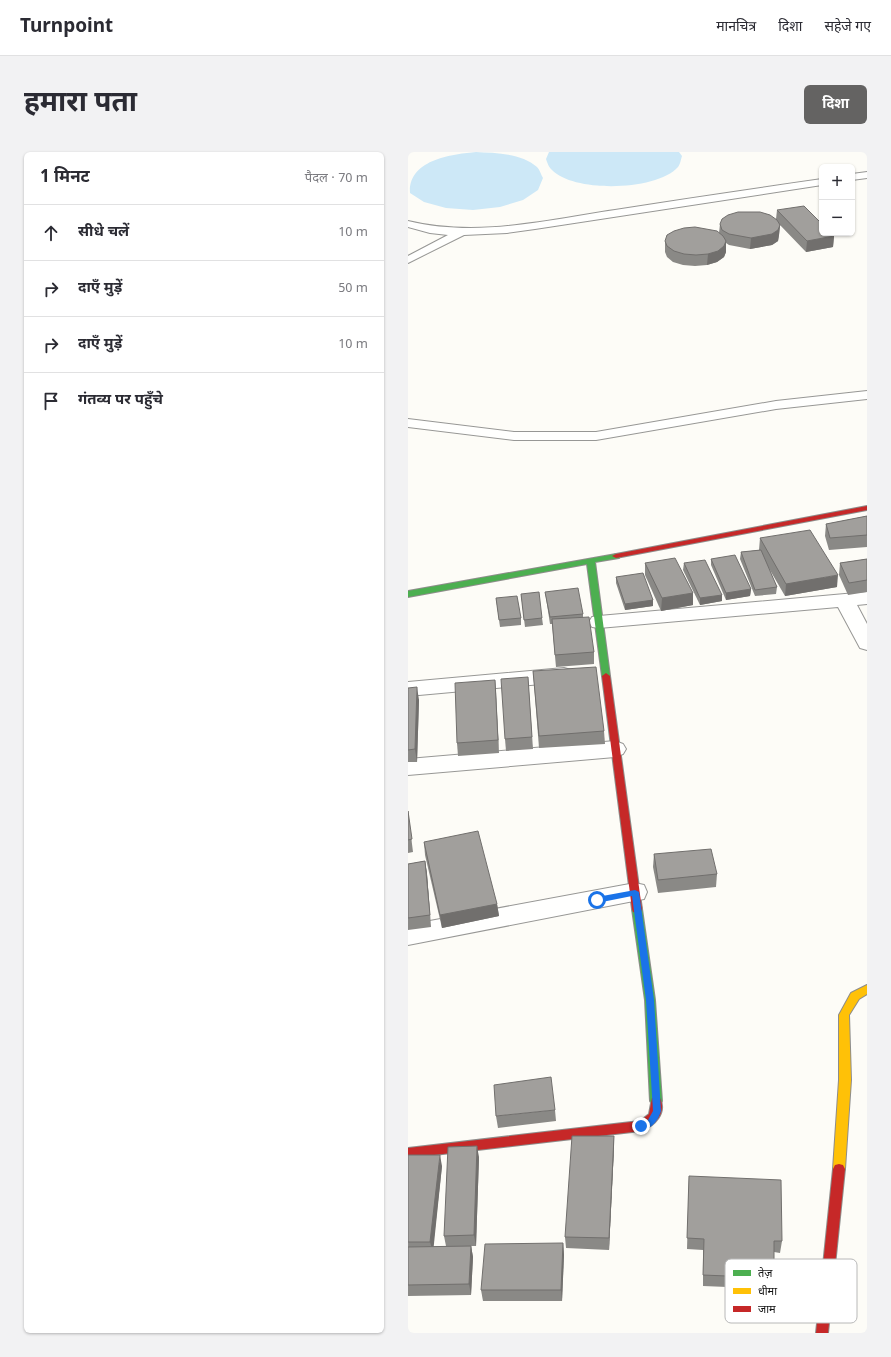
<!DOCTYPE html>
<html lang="hi">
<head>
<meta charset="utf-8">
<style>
  :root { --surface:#fff; --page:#f2f2f3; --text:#2b2b33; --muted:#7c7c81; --line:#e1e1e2; --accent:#646362 }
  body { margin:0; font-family:Georgia,"Noto Sans Devanagari",serif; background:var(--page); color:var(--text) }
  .controls { position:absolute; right:12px; top:12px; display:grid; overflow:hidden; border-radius:6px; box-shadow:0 1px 3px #0004 }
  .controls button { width:36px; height:36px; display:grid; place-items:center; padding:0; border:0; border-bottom:1px solid var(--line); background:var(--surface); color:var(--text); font:20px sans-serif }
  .stop { position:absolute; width:12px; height:12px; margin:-9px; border:3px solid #1a73e8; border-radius:50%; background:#fff }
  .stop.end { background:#1a73e8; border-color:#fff; box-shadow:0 1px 4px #0008 }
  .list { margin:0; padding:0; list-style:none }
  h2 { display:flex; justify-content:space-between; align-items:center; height:52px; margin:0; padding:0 16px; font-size:17px }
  h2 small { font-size:13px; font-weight:400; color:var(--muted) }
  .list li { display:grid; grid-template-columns:26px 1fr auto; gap:12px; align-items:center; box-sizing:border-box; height:56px; padding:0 16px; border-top:1px solid var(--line) }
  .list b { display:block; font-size:15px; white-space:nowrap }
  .list em { font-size:13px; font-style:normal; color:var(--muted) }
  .icon { flex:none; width:22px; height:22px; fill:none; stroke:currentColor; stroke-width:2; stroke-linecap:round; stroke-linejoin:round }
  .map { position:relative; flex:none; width:459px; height:1181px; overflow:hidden; border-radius:6px }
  header { display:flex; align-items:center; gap:24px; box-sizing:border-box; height:56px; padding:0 20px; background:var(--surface); border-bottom:1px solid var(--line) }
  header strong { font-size:19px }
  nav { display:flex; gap:22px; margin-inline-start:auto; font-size:14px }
  .intro { display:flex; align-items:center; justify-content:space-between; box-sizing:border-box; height:96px; padding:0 24px }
  h1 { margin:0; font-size:28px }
  .button { padding:10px 18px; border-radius:6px; background:var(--accent); color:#fff; font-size:14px; font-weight:700 }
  main { display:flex; gap:24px; padding:0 24px }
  aside { flex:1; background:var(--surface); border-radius:6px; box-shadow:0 1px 3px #0004 }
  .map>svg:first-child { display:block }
</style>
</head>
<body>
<header>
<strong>Turnpoint</strong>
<nav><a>मानचित्र</a><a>दिशा</a><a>सहेजे गए</a></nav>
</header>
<div class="intro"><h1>हमारा पता</h1><a class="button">दिशा</a></div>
<main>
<aside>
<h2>1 मिनट<small>पैदल · 70 m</small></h2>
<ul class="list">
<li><svg class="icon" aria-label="ahead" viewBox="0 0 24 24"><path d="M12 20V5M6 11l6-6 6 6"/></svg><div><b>सीधे चलें</b></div><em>10 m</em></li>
<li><svg class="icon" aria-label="right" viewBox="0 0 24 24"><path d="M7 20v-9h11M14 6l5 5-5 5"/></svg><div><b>दाएँ मुड़ें</b></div><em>50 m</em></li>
<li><svg class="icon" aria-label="right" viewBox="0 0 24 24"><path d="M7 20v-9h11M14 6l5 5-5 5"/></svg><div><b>दाएँ मुड़ें</b></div><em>10 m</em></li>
<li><svg class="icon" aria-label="arrive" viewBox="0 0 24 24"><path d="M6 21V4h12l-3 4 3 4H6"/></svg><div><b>गंतव्य पर पहुँचे</b></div></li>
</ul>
</aside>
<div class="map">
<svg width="459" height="1181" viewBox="0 0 459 1181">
  <rect width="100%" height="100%" fill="#fdfcf7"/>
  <g fill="#cde8f7">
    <path d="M68,0c19,1 46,1 61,15 3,3 4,8 6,11l-5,12 -15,10 -23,7 -27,3 -27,-2 -22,-6 -14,-9c-2,-34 44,-39 66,-41z"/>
    <path d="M141,0h130l3,4c-1,3 -2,9 -4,11 -21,24 -104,26 -126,3 -3,-2 -5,-8 -6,-11z"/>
  </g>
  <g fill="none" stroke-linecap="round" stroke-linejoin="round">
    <defs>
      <g id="lane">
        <polygon points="459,20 459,26 444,28 444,22"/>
        <path d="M414,27v6l-287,44 -28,4 -43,2 -56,28v-7l40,-21 -18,-2 -22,-6v-6c70,17 138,-1 207,-11 69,-11 138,-21 207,-31z"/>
        <polygon points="459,239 459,247 368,257 188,288 106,288 0,275 0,267 106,280 188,280 368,249"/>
      </g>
      <g id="street">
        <polygon points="459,440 459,452 449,453 459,472 459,498 452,496 430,455 191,476 184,475 181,470 184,465 191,464"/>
        <polygon points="156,516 163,518 166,523 163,528 156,530 0,544 0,530"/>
        <polygon points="207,589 215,592 218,597 215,602 207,605 0,623 0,607"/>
        <polygon points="227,731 236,733 239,740 236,747 0,793 0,773"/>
      </g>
      <g id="fast">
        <polygon points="208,402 212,404 211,406 187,410 202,524 198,527 194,524 179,412 0,445 0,439"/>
        <polygon points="229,753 233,754 234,757 247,848 254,949 252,952 248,954 244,952 242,949 237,848 224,757 225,754"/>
      </g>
      <polygon id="slow" points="459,833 459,842 451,847 441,863 443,928 437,1017 435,1021 431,1022 427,1021 425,1017 431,928 431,863 443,841"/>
      <g id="jam">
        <polygon points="459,354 459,358 208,406 204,404 208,402"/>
        <polygon points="198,521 202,524 234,757 233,760 229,761 225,760 224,757 194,524"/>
        <path d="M248,944l4,2c7,15 -5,28 -19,33l-233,27v-10l232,-27 9,-7 3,-16z"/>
        <polygon points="431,1012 435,1013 437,1017 420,1181 408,1181 425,1017 427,1013"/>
      </g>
    </defs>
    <use href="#lane" stroke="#979795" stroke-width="2"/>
    <use href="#street" stroke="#979795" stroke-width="2"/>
    <use href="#fast" stroke="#8e8d8b" stroke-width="2"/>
    <use href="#slow" stroke="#8e8d8b" stroke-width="2"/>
    <use href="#jam" stroke="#8e8d8b" stroke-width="2"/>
    <use href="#lane" fill="#fffffe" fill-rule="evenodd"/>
    <use href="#street" fill="#fffffe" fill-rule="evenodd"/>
    <use href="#fast" fill="#4caf50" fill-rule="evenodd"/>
    <use href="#slow" fill="#ffc107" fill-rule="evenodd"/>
    <use href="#jam" fill="#c62828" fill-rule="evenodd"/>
  </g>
  <g fill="#8a8986">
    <polygon points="369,58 426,84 425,95 398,100 372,73 371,83 370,89 364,93 342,97 321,93 318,91 318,100 316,105 309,110 299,113 287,114 275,113 265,110 259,105 257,100 257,89 311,81 312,72 368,67"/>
    <polygon points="459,364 459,395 421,398 417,384 418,372"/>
    <polygon points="352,386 429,435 377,444 359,413 369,435 368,442 347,444 332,407 333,400 351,398"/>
    <polygon points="303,407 343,437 342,444 318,448 303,413"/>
    <polygon points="459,407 459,440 440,443 431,423 432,411"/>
    <polygon points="237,411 285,441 285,453 253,459 237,423"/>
    <polygon points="276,411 314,443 314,449 292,453 275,418"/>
    <polygon points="208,425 245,448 245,454 217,458 208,431"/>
    <polygon points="137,440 175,462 175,465 186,500 186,512 148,515 144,472 142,472 138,446"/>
    <polygon points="113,442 134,466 135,473 117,475"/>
    <polygon points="88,446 113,466 113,473 92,475"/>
    <polygon points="125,519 196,579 197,592 131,596"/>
    <polygon points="120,525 125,597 98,599 97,587"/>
    <polygon points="87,528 91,601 50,604 49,591"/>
    <polygon points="0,536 11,548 9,610 0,610"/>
    <polygon points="0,659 5,700 0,701"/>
    <polygon points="16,690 89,752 91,764 34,776 17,703"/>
    <polygon points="246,702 309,722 308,735 250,741 245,715"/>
    <polygon points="17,709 19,722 23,775 0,778 0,712"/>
    <polygon points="147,958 148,969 90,976 88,964"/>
    <polygon points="206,984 206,996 201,1098 158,1096 157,1085"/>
    <polygon points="0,1003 34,1014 25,1095 38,1094 36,1084 71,1005 68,1094 63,1094 65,1105 63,1143 0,1144"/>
    <polygon points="281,1024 374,1089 372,1101 366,1100 366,1126 365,1137 295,1134 295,1098 279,1097"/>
    <polygon points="155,1091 156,1103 154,1149 75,1149 73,1138"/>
  </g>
  <g fill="#716f6d">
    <polygon points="372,73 371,83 370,89 364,93 342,97 343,86"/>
    <polygon points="426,84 425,95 398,100 399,89"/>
    <polygon points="318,89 318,100 316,105 309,110 299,113 300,102"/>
    <polygon points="430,423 429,435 377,444 378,432"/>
    <polygon points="343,437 342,444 318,448 318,441"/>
    <polygon points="285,441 285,453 253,459 254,446"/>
    <polygon points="314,443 314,449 292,453 292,446"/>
    <polygon points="245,448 245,454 217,458 217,452"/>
    <polygon points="87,528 88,540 91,601 90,588"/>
    <polygon points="9,535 11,548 9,610 7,597"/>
    <polygon points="17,709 19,722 23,775 22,763"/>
    <polygon points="89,752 91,764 34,776 32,763"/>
    <polygon points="206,984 206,996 201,1098 201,1086"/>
    <polygon points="69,994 71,1005 68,1094 66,1083"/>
    <polygon points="32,1003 34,1014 25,1101 22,1090"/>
    <polygon points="155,1091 156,1103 154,1149 153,1138"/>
    <polygon points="63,1094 65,1105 63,1143 61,1132"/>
  </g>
  <g fill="#a19f9c" stroke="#716f6d">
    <polygon points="396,54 414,72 414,81 423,81 426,84 399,89 369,58"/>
    <polygon points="330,60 352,60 362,63 369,68 372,73 370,78 364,82 343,86 321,82 314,78 312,72 314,67 320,63"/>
    <polygon points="287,75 309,79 315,84 318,89 316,94 310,99 300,102 288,103 276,102 266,99 259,94 257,89 259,83 266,79 276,76"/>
    <polygon points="459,364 459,383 422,386 418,372"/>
    <polygon points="402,378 430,423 378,432 352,386"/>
    <polygon points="353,398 369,435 347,438 333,400"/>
    <polygon points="327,403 343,437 318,441 303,407"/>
    <polygon points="267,406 285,441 254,446 237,411"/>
    <polygon points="459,407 459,428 441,431 432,411"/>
    <polygon points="297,408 314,443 292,446 276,411"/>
    <polygon points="235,421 245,448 217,452 208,425"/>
    <polygon points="170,436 175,462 142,465 137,440"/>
    <polygon points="131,440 134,466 116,468 113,442"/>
    <polygon points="109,444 113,466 91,468 88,446"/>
    <polygon points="181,465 186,500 147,503 144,467"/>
    <polygon points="188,515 196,579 131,584 125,519"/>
    <polygon points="120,525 124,585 97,587 93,527"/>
    <polygon points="87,528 90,588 49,591 47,531"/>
    <polygon points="9,535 7,597 0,598 0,536"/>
    <polygon points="0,659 4,687 0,688"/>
    <polygon points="70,679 89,752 32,763 16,690"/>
    <polygon points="303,697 309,722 250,728 246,702"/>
    <polygon points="17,709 22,763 0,766 0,712"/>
    <polygon points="143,925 147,958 88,964 86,933"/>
    <polygon points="164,984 206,984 201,1086 157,1085"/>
    <polygon points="69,994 66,1083 36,1084 40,995"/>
    <polygon points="0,1003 32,1003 22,1090 0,1090"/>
    <polygon points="281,1024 373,1028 374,1089 366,1089 366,1126 295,1123 296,1087 279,1086"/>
    <polygon points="155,1091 153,1138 73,1138 77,1092"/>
    <polygon points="63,1094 61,1132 0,1133 0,1095"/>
  </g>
  <path fill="#1a73e8" d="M227,738l4,2 15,108 7,111c-3,10 -11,21 -23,18l-1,-3 1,-2 10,-4 5,-9 -7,-111 -14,-104 -35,7 -4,-3 4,-3z"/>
  <rect x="317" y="1107" width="132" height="64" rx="6" fill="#fff" stroke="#b8b8b8" stroke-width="1"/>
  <rect x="325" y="1118" width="18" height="6" fill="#4caf50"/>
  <rect x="325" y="1136" width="18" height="6" fill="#ffc107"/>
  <rect x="325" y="1154" width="18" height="6" fill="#c62828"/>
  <g font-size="11" fill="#111">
    <text x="350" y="1125">तेज़</text>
    <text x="350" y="1143">धीमा</text>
    <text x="350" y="1161">जाम</text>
  </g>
</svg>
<div class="controls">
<button>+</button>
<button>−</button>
</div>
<div class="stop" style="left:189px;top:748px"></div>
<div class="stop end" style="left:233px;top:974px"></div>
</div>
</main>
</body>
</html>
